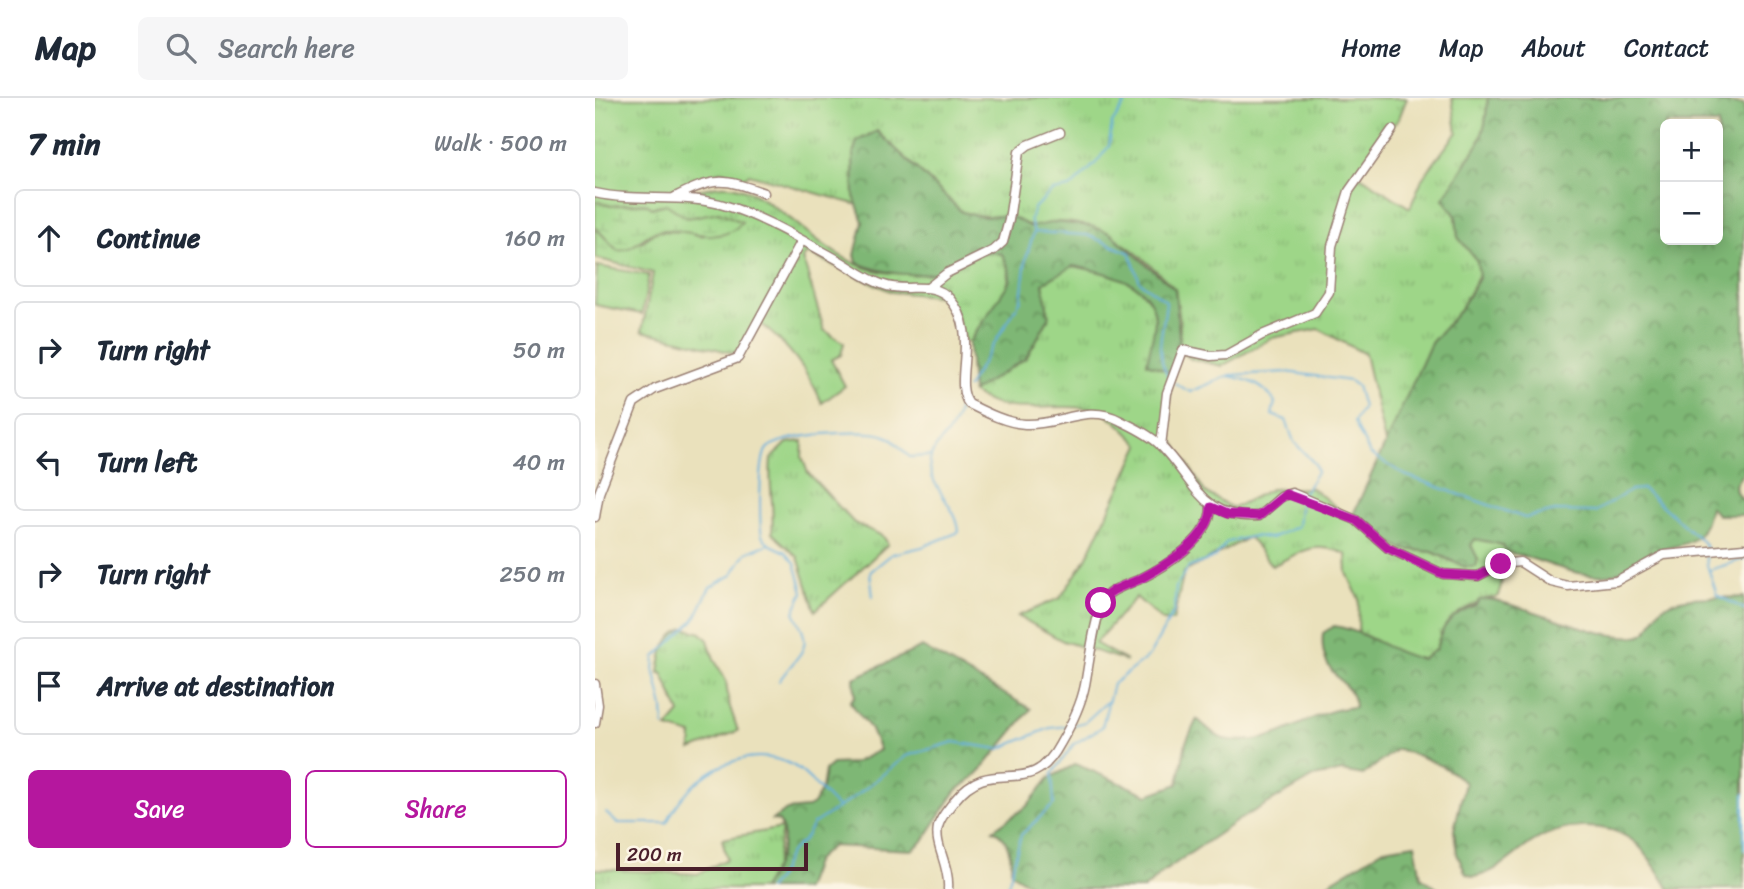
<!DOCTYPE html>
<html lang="en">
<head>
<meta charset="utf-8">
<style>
  :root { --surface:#fff; --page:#f6f6f7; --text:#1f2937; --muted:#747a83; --line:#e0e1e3; --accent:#b5179e }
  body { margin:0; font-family:Sriracha,sans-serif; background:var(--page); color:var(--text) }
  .controls { position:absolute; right:21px; top:21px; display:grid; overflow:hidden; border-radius:10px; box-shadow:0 4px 18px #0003 }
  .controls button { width:63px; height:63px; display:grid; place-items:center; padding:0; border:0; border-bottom:2px solid var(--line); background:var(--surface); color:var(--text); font:35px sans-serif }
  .scale { position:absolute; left:21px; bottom:18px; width:192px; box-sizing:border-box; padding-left:7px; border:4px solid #4a1f2b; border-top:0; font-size:19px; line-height:24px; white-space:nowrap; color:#4a1f2b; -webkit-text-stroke:5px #fcf5e5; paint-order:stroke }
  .stop { position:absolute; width:21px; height:21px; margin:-16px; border:5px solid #b5179e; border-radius:50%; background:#fff }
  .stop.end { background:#b5179e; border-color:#fff; box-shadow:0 2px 7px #0008 }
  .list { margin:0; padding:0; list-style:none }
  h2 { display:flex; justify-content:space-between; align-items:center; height:91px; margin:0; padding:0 28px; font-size:30px }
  h2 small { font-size:23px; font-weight:400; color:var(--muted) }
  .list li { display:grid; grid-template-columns:46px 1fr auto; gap:21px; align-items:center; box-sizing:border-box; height:98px; margin:0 14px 14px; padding:0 14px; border:2px solid var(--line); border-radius:10px }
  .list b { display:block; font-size:26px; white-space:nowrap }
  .list em { font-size:23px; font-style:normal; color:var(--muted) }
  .actions { display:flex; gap:14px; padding:21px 28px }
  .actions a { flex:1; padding:16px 0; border:2px solid var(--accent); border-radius:10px; text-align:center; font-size:24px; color:var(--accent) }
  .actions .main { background:var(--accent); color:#fff }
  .icon { flex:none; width:38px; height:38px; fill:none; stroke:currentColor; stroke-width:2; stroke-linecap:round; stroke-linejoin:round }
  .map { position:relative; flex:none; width:1149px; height:791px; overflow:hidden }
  header { display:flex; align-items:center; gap:42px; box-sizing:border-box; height:98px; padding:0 35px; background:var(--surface); border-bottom:2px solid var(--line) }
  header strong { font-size:33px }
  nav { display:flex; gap:38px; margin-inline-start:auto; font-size:24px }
  .search { width:490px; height:63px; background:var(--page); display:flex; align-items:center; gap:18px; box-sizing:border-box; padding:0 24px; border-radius:10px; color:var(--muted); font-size:26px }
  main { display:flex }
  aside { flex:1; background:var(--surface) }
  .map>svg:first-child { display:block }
</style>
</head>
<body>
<header>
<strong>Map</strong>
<div class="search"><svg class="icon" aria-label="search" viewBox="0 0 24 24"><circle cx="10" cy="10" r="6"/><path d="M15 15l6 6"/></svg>Search here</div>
<nav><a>Home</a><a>Map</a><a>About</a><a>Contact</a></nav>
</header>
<main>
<aside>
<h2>7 min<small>Walk · 500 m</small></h2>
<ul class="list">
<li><svg class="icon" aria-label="ahead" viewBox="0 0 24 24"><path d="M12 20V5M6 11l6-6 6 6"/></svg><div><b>Continue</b></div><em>160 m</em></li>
<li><svg class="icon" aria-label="right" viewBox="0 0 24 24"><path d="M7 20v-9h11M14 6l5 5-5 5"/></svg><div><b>Turn right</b></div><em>50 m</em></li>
<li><svg class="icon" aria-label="left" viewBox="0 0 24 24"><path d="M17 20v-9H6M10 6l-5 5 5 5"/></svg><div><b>Turn left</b></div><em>40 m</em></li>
<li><svg class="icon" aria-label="right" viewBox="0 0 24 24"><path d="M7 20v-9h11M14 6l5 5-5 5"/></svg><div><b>Turn right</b></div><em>250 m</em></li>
<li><svg class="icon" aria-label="arrive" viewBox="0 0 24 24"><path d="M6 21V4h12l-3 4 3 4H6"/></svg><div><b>Arrive at destination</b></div></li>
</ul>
<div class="actions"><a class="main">Save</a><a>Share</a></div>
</aside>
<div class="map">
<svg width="1149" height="791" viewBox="0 0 1149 791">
  <defs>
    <pattern id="grass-tufts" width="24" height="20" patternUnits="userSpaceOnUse" patternTransform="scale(1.75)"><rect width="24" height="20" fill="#9ed688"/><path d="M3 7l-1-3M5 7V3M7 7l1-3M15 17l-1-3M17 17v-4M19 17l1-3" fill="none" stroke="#8ab776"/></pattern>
    <pattern id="forest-crowns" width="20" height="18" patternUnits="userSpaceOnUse" patternTransform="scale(1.75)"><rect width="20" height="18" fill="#7eb774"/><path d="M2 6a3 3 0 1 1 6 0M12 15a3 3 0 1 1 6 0" fill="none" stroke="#69945f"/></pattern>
    <pattern id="wetland-marsh" width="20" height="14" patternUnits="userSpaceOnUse" patternTransform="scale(1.75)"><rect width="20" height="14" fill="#9ed688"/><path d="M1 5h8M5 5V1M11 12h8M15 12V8" fill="none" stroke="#8ab776"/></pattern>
  </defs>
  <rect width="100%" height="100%" fill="#fcf5e5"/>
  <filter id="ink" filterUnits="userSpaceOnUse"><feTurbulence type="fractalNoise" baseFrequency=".0143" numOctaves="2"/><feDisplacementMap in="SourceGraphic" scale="14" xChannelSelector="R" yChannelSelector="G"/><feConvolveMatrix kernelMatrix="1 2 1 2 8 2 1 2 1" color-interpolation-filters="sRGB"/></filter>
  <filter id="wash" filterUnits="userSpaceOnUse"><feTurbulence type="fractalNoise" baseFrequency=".00686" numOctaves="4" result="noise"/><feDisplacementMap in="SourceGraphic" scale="28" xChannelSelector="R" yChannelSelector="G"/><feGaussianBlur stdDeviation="1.57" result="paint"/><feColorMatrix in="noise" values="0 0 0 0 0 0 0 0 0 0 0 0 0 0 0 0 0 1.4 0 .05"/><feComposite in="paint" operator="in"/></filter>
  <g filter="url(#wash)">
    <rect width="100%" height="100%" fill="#eae1bc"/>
    <g fill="url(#grass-tufts)" stroke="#747a5a" stroke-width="2">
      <path d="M0,0h812l-8,20 -42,56 53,34 12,-29 35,-47 -5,-34h36l-3,26 -6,19 -36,56 13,17 2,21 19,24 4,10 -21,39 -29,33 -45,104 -21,-93 -46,-25 -47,9 -50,28 -31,-7 -11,-8v-31l-5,-31c-33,-34 -68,-67 -117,-67 -9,0 -18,5 -27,5 -25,-15 -43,-7 -69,-15l-85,-81 -24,23 1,42 4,9 -109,-31 -4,4 -25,-7 -45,19c27,7 41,-15 77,3 45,23 80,72 132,79 17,2 37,4 53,-1 28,-7 33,-24 65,-17 23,38 -19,57 -33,89l-5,-2 -8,-27 -11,-14 -9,-4 -44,-4 -85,-39 -4,5 21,72 20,13 -3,12 -10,5 14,26 -23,17c-14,-33 -34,-59 -63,-80l-14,25 -12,5 -91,-22 11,-58 -58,-15v-31l23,24 25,-10 14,-10 32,1 11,4 36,-7 -17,-17c-10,2 -20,7 -30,6 -17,-2 -18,-20 -37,-10l-7,-5 -34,3 -16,-5z"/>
      <path d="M478,168c30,6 80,14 82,53 0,14 -5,31 -8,44l25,10 -3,33 3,33 33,53 28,16 38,-19 41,-1 39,31 52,30 29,3 23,11 23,-4 -7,-14 4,-6 28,6 4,7 -8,44c-5,3 -10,1 -16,4 -25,11 -41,21 -47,49l-14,10 -18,-3 -46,-24 1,-33 -12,-26 -1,-19c-34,-14 -44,-2 -74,12l-23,-29 -65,35 -11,49h-10l-27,-24 -41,46 32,18 -64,-20 -45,-25 42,-18 26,-39 54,-114c-11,-10 -27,-30 -41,-34 -42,-12 -92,10 -127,-19l54,-34 23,-40 -6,-35z"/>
      <path d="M208,343l-1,16 6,16 46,50 29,13 5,8 -73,67 -17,-54 -26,-24c3,-26 -4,-49 -1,-74l16,-16z"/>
      <path d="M89,530l17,5 7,7 6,19 12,22 3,23 9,27 -47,19 1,-15 -25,-7 13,-15 -18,-40h-3c3,-20 5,-35 25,-45z"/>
      <polygon points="187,730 180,771 167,791 0,791 0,771 103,776 132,761 127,741"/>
    </g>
    <g fill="url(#forest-crowns)" stroke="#646b50" stroke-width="2" fill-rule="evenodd">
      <path d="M893,0h195l61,7v366l-9,14 1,7 8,9v14h-26l-8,-8c-9,41 -22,34 -57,45 -13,4 -23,17 -37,21 -33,10 -76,-15 -109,-21l-4,-7 -28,-6 -4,6 7,14 -2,8h-11l-32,-15 -30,-3 -52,-30 80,-176 29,-33 19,-32 -2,-17 -19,-24 -2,-21 -13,-17 36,-56 6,-19zM1070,26h53v116h-53z"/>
      <path d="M282,33l85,81 23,5 24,-2 22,12 24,-5 36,4 19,7 65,56 5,58 -8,26 -25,-10c2,-13 8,-30 8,-44 -2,-39 -52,-47 -82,-53l-30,17 6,35 -23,40 -54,34 -3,-49 41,-62 -1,-13 -7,-14c-31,-7 -36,8 -63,17 -25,8 -59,1 -82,-8l-2,-8 8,-33 -9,-26 -1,-42 4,-13z"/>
      <path d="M1149,499v292h-75c-11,-17 -23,-40 -40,-51 -26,-17 -70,-13 -95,3 -21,13 -34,31 -60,36l-8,-3 -9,-20 -3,-24 11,-47c-18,-18 -44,-27 -68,-34l-34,26 -21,-4 -28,6 -77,44 -74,51 -19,17h-107l-26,-16c1,-16 -2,-36 -18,-43l34,-24 22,-28 27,-14 72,31 30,-11 8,-42 11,-23c8,6 18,18 27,20 54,11 81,-29 131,-32 -2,-29 -37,-29 -32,-74l11,-7c33,5 56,27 88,33l14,-10c6,-25 15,-35 40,-44l3,-5c14,-3 23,3 36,6 33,8 89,34 121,30 18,-2 15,-22 28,-30 21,-13 56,-7 80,-9z"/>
      <path d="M327,549l109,62 -53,65 -22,17 -34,51 -10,8 -80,-4 -16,14 -11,29h-43c12,-18 29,-47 17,-68l-7,-1 15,-10 19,-2 7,-4 9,-15 3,-19 7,-6 22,-1 26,-13 -10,-22 -20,-26 5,-6 -1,-18z"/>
      <polygon points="820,746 826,779 843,791 724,791 789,751"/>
    </g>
    <path fill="url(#wetland-marsh)" stroke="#747a5a" stroke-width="2" d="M0,103l16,5 34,-3 7,5 14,-4 21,14 32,-6 23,10c-19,25 -54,7 -79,8 -18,1 -27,20 -45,21l-23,-24z"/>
    <polygon fill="#9ed688" stroke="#747a5a" stroke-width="2" points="2,168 54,177 47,216 0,207"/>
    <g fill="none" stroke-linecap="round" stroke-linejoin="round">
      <g stroke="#64aedc" stroke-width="2">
        <polyline points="566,0 570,0"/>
        <path d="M439,134l53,3 43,18 10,29 26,19c-2,31 -13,46 2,76"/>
        <path d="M633,278c20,3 36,9 47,26l-3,13 14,5 8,22 21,22 2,8 -14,22"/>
        <polyline points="580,285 595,294 635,277 692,274 755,283 762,288 768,309 759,324 775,356 810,377 930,420 960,413 1000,414 1036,392 1048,391 1108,444 1112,451"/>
        <polyline points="372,290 426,202 431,160 439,134 435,122 439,110 457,93 475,90 500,66 514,48 517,25 534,0"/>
        <polyline points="1111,457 1112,467 1122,497 1149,511"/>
        <polyline points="1115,472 1149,461"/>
        <path d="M278,499l-3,-25 22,-18 30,-7 37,-15c-1,-27 -36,-49 -28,-75 3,-12 16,-20 22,-32 5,-8 5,-17 8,-26"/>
        <path d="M184,583c23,-33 36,-30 15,-69l9,-20 -8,-29 -9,-11 -17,-8 -7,-8c-3,-15 -3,-73 4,-86 9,-16 103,-22 120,-14 10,4 15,15 24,21l20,-1"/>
        <polyline points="478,627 490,624 513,603"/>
        <polyline points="69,629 68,610 59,571 60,559 99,522 115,489 137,477 151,455 173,446"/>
        <polyline points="1149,696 1149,752"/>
        <path d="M11,715l11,10h50c19,-45 75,-83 125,-58 13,6 32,30 44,41"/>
        <polyline points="173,791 183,780 195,754 208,743 218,726 261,698 311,658 359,644 404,651 455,630 473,628"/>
        <polyline points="412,791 426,737 459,706 457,676 479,646 507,629 518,586 554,558 579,513 581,489 593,470 620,459 632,444 659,438 676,440 703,428 706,400"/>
      </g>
    </g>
  </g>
  <g filter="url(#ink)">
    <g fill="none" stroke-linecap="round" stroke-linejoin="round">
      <defs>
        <g id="minor">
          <path d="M0,95c43,10 89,-1 132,13 34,10 74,34 106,51 17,9 32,22 51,28 21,8 49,-5 65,13 33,36 2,83 20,106 16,8 37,19 56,20 33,2 62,-21 94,-4 14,7 30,14 41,25 35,35 40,75 99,71l22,-19 11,-4 64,27 32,28 55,26 35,2 23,-12 19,-2 31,20 17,4 48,-5 48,-26 80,-7"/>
          <path d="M80,99c40,-20 48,-19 89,-4"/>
          <polyline points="334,189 352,175 399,152 408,144 414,122 424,54 433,47 465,34"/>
          <polyline points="566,348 572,295 588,252 616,258 631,257 667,237 720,215 734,194 737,148 754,93 797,32"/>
          <polyline points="0,419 4,395 39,305 60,291 143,260 206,144"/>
          <polyline points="0,586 3,607 0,625"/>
          <path d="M353,791c2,-24 -14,-43 -10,-62 2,-10 11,-19 17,-27 38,-48 74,3 105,-56 10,-17 21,-39 25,-59 4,-21 10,-72 20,-88 9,-9 21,-12 33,-17 27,-13 73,-42 73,-73"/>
        </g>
      </defs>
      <use href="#minor" stroke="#9a8074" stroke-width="11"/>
      <use href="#minor" stroke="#fff" stroke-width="8"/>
    </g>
  </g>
  <g fill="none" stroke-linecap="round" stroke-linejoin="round" filter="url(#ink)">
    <path stroke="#b5179e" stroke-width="9" d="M506,505c9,-16 26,-17 41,-25 26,-14 69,-40 69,-71l16,7 32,2 27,-22 70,26 32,28 55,26 35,2 23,-12"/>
  </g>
</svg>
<div class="controls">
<button>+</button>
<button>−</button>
</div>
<div class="scale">200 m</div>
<div class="stop" style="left:506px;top:505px"></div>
<div class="stop end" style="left:906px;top:466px"></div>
</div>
</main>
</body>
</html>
